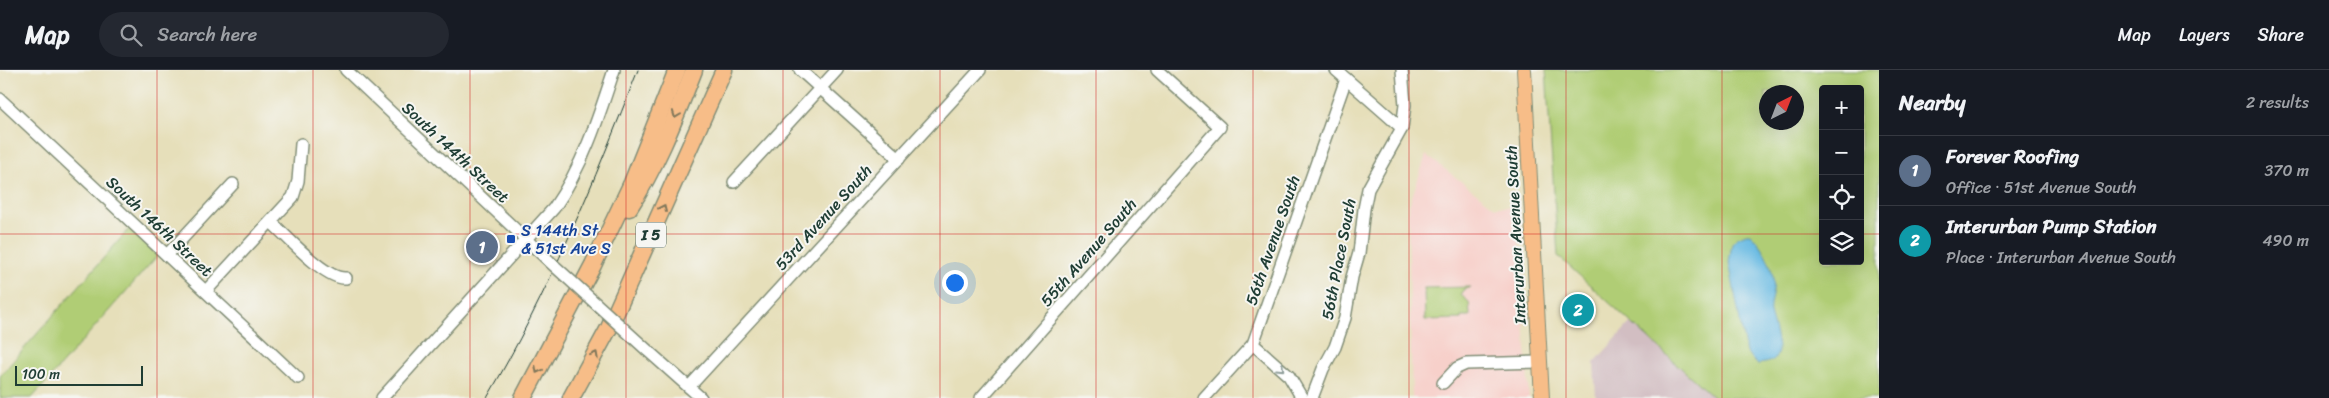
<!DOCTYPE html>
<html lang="en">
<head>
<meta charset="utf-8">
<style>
  :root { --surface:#171b24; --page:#242831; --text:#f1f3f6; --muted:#9ea1a6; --line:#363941; --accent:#2563eb }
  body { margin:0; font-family:Sriracha,sans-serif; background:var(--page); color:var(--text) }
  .controls { position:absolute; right:15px; top:15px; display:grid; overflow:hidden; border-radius:5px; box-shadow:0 5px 20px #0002 }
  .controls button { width:45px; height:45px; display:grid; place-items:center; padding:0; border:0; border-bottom:1px solid var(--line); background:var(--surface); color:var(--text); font:25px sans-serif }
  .compass { position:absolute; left:1759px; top:15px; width:45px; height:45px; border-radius:50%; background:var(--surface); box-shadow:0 5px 20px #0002; rotate:42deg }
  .scale { position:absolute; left:15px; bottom:12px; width:128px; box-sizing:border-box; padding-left:5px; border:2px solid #1f3d34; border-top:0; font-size:14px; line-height:18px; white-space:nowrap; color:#1f3d34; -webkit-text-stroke:4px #f6f6f2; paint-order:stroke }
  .you { position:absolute; left:954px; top:212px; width:18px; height:18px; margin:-12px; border:4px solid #fff; border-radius:50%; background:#1a73e8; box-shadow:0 0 0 8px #1a73e833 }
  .badge { display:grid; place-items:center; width:32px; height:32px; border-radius:50%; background:var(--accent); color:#fff; font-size:16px; font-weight:700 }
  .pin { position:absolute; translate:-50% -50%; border:2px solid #fff; box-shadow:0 1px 5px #0006 }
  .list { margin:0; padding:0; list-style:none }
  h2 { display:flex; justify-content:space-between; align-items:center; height:65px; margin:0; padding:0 20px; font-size:21px }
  h2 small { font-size:16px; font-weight:400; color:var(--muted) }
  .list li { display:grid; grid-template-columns:32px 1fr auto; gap:15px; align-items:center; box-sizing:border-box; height:70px; padding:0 20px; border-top:1px solid var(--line) }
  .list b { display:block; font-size:19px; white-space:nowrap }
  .list p { margin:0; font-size:16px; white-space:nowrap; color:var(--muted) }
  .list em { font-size:16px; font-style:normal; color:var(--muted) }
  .icon { flex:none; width:28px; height:28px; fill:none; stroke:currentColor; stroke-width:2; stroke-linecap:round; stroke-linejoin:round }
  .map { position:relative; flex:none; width:1879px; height:328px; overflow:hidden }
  header { display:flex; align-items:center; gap:30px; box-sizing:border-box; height:70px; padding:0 25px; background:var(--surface); border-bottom:1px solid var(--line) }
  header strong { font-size:24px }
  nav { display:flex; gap:28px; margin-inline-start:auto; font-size:18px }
  .search { width:350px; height:45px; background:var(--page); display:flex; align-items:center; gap:12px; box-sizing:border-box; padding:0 18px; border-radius:28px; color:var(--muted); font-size:19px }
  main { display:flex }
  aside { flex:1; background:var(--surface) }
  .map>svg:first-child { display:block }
</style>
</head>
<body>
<header>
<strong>Map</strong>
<div class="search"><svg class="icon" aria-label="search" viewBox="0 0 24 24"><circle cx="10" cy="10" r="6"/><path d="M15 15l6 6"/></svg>Search here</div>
<nav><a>Map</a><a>Layers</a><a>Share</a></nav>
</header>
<main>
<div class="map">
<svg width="1879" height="328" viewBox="0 0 1879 328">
  <rect width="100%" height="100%" fill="#f6f6f2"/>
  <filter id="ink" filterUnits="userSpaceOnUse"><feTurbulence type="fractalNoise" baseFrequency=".02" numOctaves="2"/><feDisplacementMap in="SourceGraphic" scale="10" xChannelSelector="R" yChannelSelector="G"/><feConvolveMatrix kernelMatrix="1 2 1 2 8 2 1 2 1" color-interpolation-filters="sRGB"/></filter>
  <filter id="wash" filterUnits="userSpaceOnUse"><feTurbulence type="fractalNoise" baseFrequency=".0096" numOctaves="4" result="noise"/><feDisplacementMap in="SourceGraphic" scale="20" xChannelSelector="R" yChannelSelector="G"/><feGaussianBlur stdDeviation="1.12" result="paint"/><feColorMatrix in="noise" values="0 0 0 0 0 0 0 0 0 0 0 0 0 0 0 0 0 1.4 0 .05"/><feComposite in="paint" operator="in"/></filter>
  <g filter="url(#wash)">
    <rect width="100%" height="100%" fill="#e6dfba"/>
    <polygon fill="#f7d0ca" points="1426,85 1495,137 1517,137 1529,328 1412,328 1408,139"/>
    <polygon fill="#d2bec2" points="1631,252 1714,328 1596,328 1594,293"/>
    <g fill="#b0cd74" stroke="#688554" fill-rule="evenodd">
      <path d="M1546,0h333v328h-165l-156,-142zM1823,19h37v172h-37zM1766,22h30v30h-30z"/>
      <polygon points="129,159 158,185 32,328 0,328 0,306"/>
      <polygon points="1471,217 1464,220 1461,225 1469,232 1470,246 1461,246 1461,249 1425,250 1424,218"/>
    </g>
    <path fill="#68bae3" stroke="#447c8c" d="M1746,164h4c14,12 26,38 23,56 -1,8 -4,15 -3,23 2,10 11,34 7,42 -4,8 -12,8 -20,9l-11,-11 -17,-91 3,-19 5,-5z"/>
  </g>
  <g filter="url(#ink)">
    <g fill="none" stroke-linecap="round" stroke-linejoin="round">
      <defs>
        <g id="minor">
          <polyline points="346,0 549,191"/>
          <polyline points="800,0 899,89"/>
          <polyline points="1336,0 1402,58"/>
          <polyline points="0,29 298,308"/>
          <polyline points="734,112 837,0"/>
          <path d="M271,152c16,14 54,58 75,56"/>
          <polyline points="167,185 233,114"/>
          <polyline points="206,221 293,127 298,111 301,74"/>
          <polyline points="1253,274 1289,306 1302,328"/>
          <polyline points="647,280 701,328"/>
          <polyline points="1443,313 1457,298 1466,294 1540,292"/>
          <polyline points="689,317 980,0"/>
          <path d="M382,328l172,-190c29,-42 44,-89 60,-138"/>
          <polyline points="981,328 1220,57 1157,0"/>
          <polyline points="1204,328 1253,274 1346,9"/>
          <polyline points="1312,328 1323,299 1335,277 1345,248 1352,207 1359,183 1364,139 1368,119 1402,58 1405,35 1402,0"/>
        </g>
        <polyline id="major" points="1524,0 1542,328"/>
        <g id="highway">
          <path d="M629,138c28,-43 46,-90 65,-138"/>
          <polyline points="523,328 593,195 632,113 677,0"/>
          <polyline points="571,328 609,258 724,0"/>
        </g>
      </defs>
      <use href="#minor" stroke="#828e77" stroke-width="14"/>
      <use href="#major" stroke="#828e77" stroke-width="16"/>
      <use href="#highway" stroke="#828e77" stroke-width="19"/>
      <use href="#minor" stroke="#fff" stroke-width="11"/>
      <use href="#major" stroke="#f7bd88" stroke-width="14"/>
      <use href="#highway" stroke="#f7bd88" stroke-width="16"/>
      <path stroke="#1f3d34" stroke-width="1" d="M487,328c61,-104 107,-216 151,-328"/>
      <defs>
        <polyline id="minor-bridge" points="549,191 647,280"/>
      </defs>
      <use href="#minor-bridge" stroke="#828e77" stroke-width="14" stroke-linecap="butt"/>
      <use href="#minor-bridge" stroke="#fff" stroke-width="11"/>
    </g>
    <defs><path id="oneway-chevron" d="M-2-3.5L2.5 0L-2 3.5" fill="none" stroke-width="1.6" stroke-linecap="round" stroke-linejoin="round" transform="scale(1.25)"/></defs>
    <g stroke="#80775a">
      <use href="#oneway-chevron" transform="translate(676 45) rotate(111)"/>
      <use href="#oneway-chevron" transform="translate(663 138) rotate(-66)"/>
      <use href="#oneway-chevron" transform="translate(595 285) rotate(-62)"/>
      <use href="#oneway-chevron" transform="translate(538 300) rotate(118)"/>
    </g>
    <use stroke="#8f9e9a" href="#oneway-chevron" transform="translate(1281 298) rotate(44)"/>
  </g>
  <path fill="none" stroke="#d62828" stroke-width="1" stroke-opacity="0.55" d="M157,0v328M313,0v328M470,0v328M626,0v328M783,0v328M940,0v328M1096,0v328M1253,0v328M1409,0v328M1566,0v328M1722,0v328M0,164h1823M1860,164h19"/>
  <rect fill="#1a4fb4" stroke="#f6f6f2" stroke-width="2" x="506" y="164" width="10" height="10" rx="2.5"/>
  <g text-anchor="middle" stroke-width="4" stroke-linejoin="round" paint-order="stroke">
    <rect fill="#f6f6f2" stroke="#60746d" stroke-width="1" x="636" y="152.5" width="30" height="25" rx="4"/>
    <g font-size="15" font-weight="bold" fill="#1f3d34">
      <text x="651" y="170">I 5</text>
    </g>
    <g font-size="16" fill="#1f3d34" stroke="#f6f6f2">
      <text transform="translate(456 82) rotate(43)" y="6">South 144th Street</text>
      <text transform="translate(823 147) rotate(-48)" y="6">53rd Avenue South</text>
      <text transform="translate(160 156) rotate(43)" y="6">South 146th Street</text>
      <text transform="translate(1515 165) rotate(-93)" y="6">Interurban Avenue South</text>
      <text transform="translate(1272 170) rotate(-71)" y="6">56th Avenue South</text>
      <text transform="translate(1088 182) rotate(-49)" y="6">55th Avenue South</text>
      <text transform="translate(1338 189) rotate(-79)" y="6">56th Place South</text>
    </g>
    <g font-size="16" fill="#164399" stroke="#f6f6f2" text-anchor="start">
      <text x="521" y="166">S 144th St<tspan x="521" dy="18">&amp; 51st Ave S</tspan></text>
    </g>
  </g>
</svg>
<div class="controls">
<button>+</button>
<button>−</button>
<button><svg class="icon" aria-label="locate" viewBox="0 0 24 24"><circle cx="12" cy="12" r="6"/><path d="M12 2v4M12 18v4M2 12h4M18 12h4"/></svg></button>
<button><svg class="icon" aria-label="layers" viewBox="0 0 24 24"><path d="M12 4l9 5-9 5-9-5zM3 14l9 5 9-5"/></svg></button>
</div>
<svg class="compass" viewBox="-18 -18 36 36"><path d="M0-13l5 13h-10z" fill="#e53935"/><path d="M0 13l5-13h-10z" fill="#9ea1a6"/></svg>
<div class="scale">100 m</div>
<div class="you"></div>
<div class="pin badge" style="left:482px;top:177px;background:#5c6f8a">1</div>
<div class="pin badge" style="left:1578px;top:240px;background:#0f9aa8">2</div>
</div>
<aside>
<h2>Nearby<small>2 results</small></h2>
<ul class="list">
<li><span class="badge" style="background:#5c6f8a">1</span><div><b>Forever Roofing</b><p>Office · 51st Avenue South</p></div><em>370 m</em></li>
<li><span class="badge" style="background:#0f9aa8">2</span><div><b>Interurban Pump Station</b><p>Place · Interurban Avenue South</p></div><em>490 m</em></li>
</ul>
</aside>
</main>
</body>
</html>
